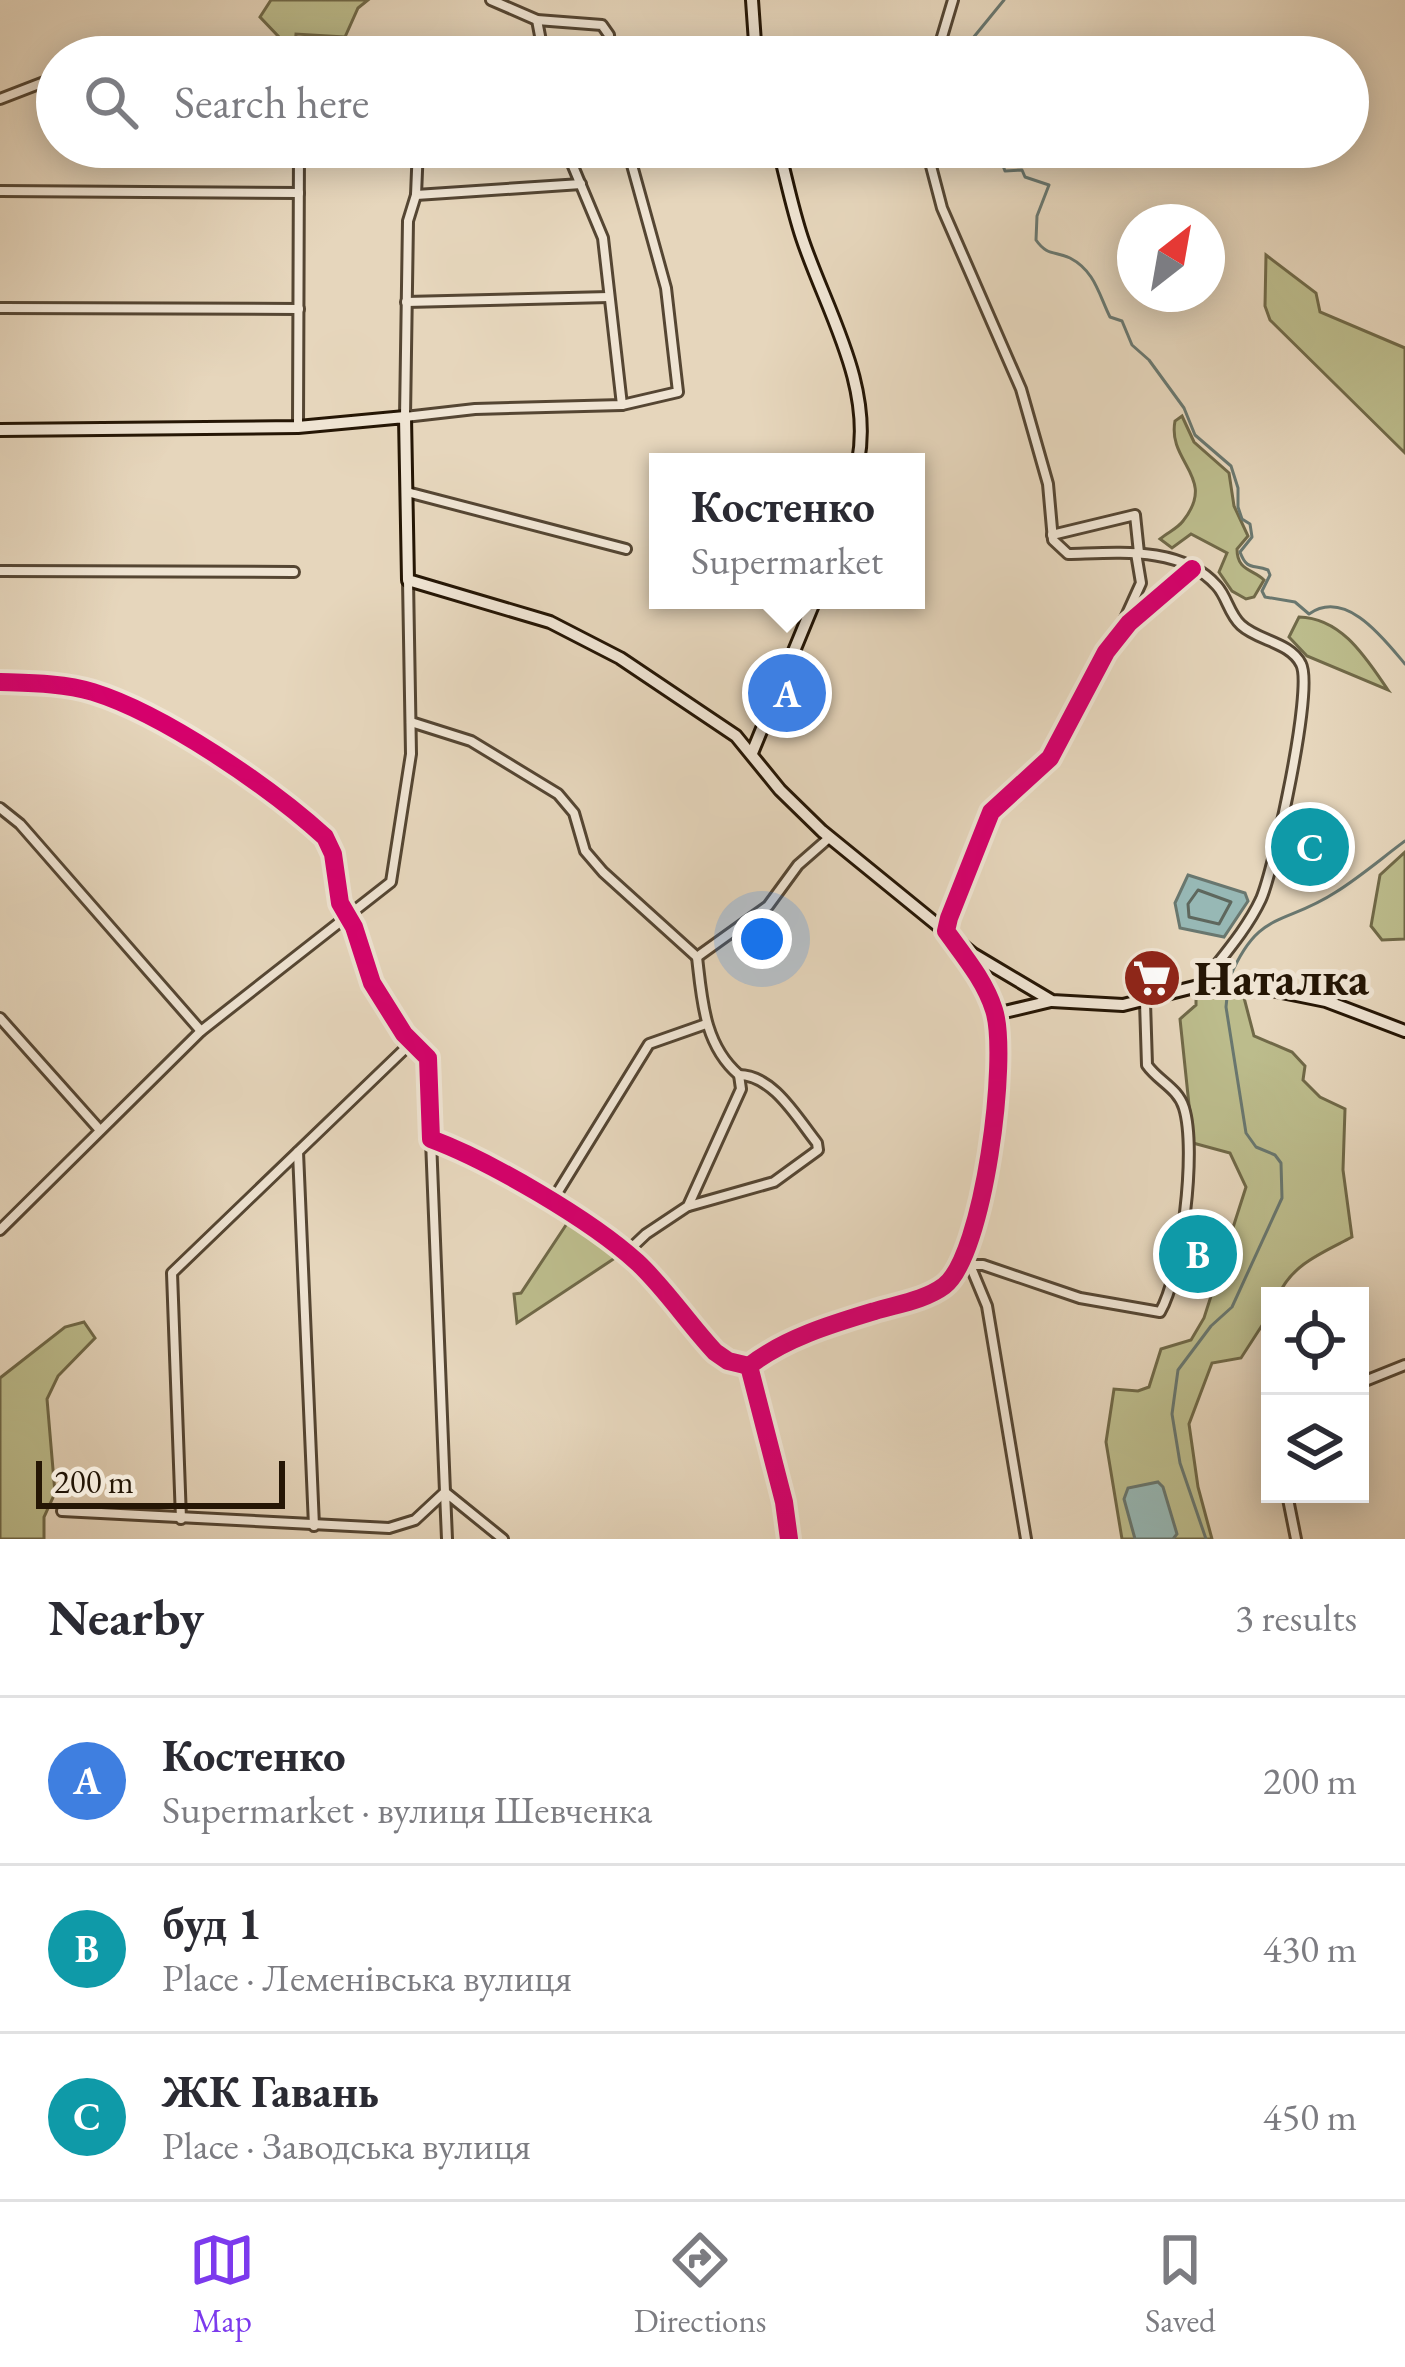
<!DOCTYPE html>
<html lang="en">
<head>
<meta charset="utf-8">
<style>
  :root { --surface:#fff; --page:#f2f2f3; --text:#2b2b33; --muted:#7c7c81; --line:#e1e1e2; --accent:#7c3aed }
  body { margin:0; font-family:"EB Garamond",serif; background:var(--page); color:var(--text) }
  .controls { position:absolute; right:36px; bottom:36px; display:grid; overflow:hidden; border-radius:0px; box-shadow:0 6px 30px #0003 }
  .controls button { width:108px; height:108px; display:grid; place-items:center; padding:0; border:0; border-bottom:3px solid var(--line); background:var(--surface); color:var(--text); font:60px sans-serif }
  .compass { position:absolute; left:1117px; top:204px; width:108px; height:108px; border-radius:50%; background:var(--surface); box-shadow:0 6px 30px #0003; rotate:31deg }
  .scale { position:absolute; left:36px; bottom:30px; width:249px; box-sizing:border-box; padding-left:12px; border:6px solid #251605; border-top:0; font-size:33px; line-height:42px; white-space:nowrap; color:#251605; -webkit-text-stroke:9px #efe4d3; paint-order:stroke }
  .you { position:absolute; left:762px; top:939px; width:42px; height:42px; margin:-30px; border:9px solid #fff; border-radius:50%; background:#1a73e8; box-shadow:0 0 0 18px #1a73e833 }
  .badge { display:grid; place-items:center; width:78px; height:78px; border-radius:50%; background:var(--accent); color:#fff; font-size:39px; font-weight:700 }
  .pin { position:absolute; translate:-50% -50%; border:6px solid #fff; box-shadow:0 3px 12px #0006 }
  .popup { position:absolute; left:649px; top:453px; width:276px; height:156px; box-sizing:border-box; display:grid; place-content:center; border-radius:0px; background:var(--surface); filter:drop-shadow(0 3px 9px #0005); font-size:39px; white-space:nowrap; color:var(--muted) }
  .popup b { font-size:45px; color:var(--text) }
  .popup::after { content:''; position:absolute; left:50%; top:100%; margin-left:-24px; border:24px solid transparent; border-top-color:var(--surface) }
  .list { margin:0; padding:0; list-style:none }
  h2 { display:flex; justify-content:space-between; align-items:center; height:156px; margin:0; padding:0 48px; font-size:51px }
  h2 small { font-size:39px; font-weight:400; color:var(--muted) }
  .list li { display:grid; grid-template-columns:78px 1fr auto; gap:36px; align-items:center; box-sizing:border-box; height:168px; padding:0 48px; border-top:3px solid var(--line) }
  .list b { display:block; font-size:45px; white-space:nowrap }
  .list p { margin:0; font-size:39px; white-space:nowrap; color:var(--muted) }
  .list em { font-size:39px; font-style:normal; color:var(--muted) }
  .icon { flex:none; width:66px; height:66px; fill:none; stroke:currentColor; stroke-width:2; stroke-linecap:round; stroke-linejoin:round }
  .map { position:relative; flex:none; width:1405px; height:1539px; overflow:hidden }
  .search { position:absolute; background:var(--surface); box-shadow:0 6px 30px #0003; left:36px; right:36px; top:36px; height:132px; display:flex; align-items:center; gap:30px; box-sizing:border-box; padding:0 42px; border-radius:66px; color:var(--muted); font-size:45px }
  .sheet { height:660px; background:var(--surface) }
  nav { display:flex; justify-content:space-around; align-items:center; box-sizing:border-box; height:168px; border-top:3px solid var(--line); background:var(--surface); font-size:33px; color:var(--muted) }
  nav a { display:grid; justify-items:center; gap:6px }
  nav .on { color:var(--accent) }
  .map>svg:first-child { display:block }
</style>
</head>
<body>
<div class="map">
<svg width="1405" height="1539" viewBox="0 0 1405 1539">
  <rect width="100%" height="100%" fill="#e6d6bc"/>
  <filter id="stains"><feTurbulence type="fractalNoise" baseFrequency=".00167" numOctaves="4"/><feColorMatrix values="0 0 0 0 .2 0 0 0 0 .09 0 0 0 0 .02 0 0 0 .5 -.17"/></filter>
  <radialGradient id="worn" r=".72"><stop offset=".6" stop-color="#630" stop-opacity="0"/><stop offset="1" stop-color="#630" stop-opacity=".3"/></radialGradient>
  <g fill="#bcbc8c" stroke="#706948" stroke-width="3">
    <polygon points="271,0 368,0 358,8 345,37 296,34 295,46 280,38 260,17"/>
    <polygon points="1266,255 1316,293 1320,312 1405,348 1405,453 1270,320 1265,306"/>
    <path d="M1182,416l12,26 35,31 5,33 14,30 -11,13c0,22 16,20 27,31l-10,17 -8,2 -14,-8 -13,-19 8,-19 -36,-19 -19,14 -12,-9c8,-7 17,-10 23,-18 35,-44 -16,-58 -8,-100z"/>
    <path d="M1299,617c43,1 67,41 89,73l-81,-34 -18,-19z"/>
    <polygon points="1405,852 1405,939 1382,940 1371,926 1380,875"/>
    <path d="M1210,987l32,3 12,46 38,16 13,14 -2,14 17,17 25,12 -2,61 9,67c-30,16 -60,27 -74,59h-8v17l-29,45 -29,5 -23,61 9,63 14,52h-90l-16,-97 8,-53 24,2 11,-4 12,-38 30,-9 13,-22 42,-131 -16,-34 -37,-10 -13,-124 16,-14v-15z"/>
    <polygon points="570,1219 621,1254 517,1323 514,1294 521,1293"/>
    <polygon points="84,1322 95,1338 58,1376 47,1399 55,1493 44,1517 44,1539 0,1539 0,1378 65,1327"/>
  </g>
  <g fill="#97b8b5" stroke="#69776f" stroke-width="3">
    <polygon points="1188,875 1245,893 1248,901 1224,937 1180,928 1175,903"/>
    <polygon points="1158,1482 1163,1487 1177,1534 1173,1539 1135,1539 1124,1499 1128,1488"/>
  </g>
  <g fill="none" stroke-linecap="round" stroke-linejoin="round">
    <polygon stroke="#5e675d" stroke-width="3" points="1198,890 1231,902 1219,924 1189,917 1188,904"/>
    <g stroke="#69776f" stroke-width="3">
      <polyline points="969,57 973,38 1004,0"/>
      <path d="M1011,147l-9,16 3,8 17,-1 3,7 24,8 -12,31 -1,24c11,16 19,11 34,18 25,13 29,37 40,59l12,4 10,24 17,15 35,48 11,27 36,31 7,22v19l4,12 8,5 2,13 -12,15c7,19 13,12 28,18l2,5 -8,16 3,6 30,5 14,12c37,-26 75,25 96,50"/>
      <path d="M1230,977c29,-68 54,-51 106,-85 24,-15 46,-34 69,-51"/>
      <polyline points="1206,1539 1180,1463 1172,1414 1178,1370 1211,1326 1232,1307 1282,1198 1281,1163 1275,1155 1256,1147 1246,1133 1226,1007 1228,987"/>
    </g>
    <defs>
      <g id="street">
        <polyline points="491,0 537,20 602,25 609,35 611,57"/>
        <polyline points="537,20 544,57"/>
        <polyline points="936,57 953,0"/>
        <polyline points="0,99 57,77"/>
        <polyline points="418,147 416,195 408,221 405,417 475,409 622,405 678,392 666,288 627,147"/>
        <polyline points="565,147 603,238 622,405"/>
        <path d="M926,147l16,61 79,181 27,95 5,56 15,14c47,-1 113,-9 149,32 10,11 12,28 24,39 17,16 49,17 60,39 13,24 -27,205 -40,235 -14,30 -38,57 -58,83"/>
        <polyline points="0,191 299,193"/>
        <polyline points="416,195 581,184"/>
        <polyline points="406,302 609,297"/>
        <polyline points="0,308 299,309"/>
        <polyline points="298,427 299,147"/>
        <polyline points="407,492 626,549"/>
        <polyline points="1052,535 1135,515 1139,553"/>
        <polyline points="0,571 294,572"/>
        <polyline points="1122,625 1141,583 1136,553"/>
        <path d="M0,682c31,1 63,1 93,10 71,22 177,95 232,145l8,17 7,49 14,24 18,56 32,51 24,24 3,81c59,22 160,81 206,123 28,26 51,61 78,90l13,9 21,5"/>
        <polyline points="411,722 471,741 558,794 574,813 585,851 603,872 697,957"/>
        <polyline points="0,808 20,824 201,1031"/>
        <polyline points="946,931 991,812 1050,758 1106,652 1129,623 1191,569"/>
        <polyline points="697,957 768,906 798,865 830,837"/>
        <polyline points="0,1018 99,1129"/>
        <polyline points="298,1152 314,1526"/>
        <polyline points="551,1203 649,1044 706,1024"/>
        <path d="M689,1206l85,-24 44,-32 -1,-7c-20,-25 -44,-68 -78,-68"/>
        <polyline points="0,1230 201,1031 391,882 411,754 408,580"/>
        <path d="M626,1253l20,-19 42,-28 53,-117 -2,-14c-35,-30 -37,-75 -42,-118"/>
        <polyline points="970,1265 987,1306 1026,1539"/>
        <path d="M971,1265h12l97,33 80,14c22,-38 37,-162 24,-204 -6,-20 -26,-27 -37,-43l-2,-63"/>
        <polyline points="1360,1383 1405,1365"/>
        <polyline points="1287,1494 1296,1539"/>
        <polyline points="62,1511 389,1528 415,1520 445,1492 431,1140"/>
        <polyline points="181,1519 172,1273 412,1042"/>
        <polyline points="447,1539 445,1492 503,1539"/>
      </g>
      <g id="secondary">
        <polyline points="752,0 756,57"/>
        <path d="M778,147c8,30 14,61 24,91 24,72 71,146 56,224"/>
        <polyline points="0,430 298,427 405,417 408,580 550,622 620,658 736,736 780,790 822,831 973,954 1052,1001 1123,1005 1222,980 1326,1001 1405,1031"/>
        <polyline points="752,753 815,600"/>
        <polyline points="996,1014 1051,1001"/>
        <path d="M789,1539l-5,-37 -35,-136 39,-24 154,-54c9,-9 18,-17 23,-29 19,-46 44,-203 29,-249 -7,-24 -23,-45 -38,-65"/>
      </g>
    </defs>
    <use href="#street" stroke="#554633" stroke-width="14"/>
    <use href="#secondary" stroke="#251605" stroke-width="16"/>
    <use href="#street" stroke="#efe4d3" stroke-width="8"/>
    <use href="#secondary" stroke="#efe4d3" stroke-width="10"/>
    <defs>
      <g id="cycleway">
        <path d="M0,682c31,1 63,1 93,10 71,22 177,95 232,145l8,17 7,49 14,24 18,56 32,51 24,24 3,81c59,22 160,81 206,123 28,26 51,61 78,90l13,9 21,5"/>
        <path d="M789,1539l-5,-37 -35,-136c36,-28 83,-42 126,-55 23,-7 50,-11 69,-25 40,-30 65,-230 50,-276 -9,-29 -30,-54 -48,-79l3,-13 42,-106 59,-54 56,-106 23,-29 63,-54"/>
      </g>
    </defs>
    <use href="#cycleway" stroke="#efe4d3" stroke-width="26"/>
    <use href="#cycleway" stroke="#d6006c" stroke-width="18"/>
  </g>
  <defs>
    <symbol id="supermarket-disc" viewBox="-11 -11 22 22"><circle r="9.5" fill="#8f2418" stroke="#efe4d3"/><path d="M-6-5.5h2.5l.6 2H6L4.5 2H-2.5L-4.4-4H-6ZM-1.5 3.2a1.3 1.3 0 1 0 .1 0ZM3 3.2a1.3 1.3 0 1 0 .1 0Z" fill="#fff"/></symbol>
  </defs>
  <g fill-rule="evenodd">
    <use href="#supermarket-disc" x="1119" y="945" width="66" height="66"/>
  </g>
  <g text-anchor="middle" stroke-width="10" stroke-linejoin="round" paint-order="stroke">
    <g font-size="48" font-weight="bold" fill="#251605" stroke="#efe4d3" text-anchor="start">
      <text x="1194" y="995">Наталка</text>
    </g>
  </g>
  <rect width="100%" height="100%" filter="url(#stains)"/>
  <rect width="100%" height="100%" fill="url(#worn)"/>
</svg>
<div class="controls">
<button><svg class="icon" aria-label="locate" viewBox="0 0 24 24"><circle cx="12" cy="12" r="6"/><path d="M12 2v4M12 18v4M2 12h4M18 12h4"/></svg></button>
<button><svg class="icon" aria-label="layers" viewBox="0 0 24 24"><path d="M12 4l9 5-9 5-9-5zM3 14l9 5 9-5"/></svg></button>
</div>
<svg class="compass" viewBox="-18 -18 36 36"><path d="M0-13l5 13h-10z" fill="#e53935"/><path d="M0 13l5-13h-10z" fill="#7c7c81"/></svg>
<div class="scale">200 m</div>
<div class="you"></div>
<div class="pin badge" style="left:787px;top:693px;background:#3f7fe0">A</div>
<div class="popup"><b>Костенко</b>Supermarket</div>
<div class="pin badge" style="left:1198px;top:1254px;background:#0f9aa8">B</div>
<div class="pin badge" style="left:1310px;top:847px;background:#0f9aa8">C</div>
<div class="search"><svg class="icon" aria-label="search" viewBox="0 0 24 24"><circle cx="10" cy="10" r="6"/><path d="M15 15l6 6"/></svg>Search here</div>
</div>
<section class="sheet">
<h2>Nearby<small>3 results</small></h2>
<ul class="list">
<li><span class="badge" style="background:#3f7fe0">A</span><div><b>Костенко</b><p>Supermarket · вулиця Шевченка</p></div><em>200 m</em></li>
<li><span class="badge" style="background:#0f9aa8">B</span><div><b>буд 1</b><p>Place · Леменівська вулиця</p></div><em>430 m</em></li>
<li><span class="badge" style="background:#0f9aa8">C</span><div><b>ЖК Гавань</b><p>Place · Заводська вулиця</p></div><em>450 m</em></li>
</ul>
</section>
<nav>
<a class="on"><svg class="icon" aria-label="map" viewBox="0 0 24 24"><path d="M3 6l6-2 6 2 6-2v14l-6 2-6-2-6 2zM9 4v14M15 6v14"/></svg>Map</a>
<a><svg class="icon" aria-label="directions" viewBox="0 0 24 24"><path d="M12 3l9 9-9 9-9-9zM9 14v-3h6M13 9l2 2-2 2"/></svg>Directions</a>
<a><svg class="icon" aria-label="saved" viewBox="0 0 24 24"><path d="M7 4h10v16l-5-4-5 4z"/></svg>Saved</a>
</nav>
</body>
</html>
